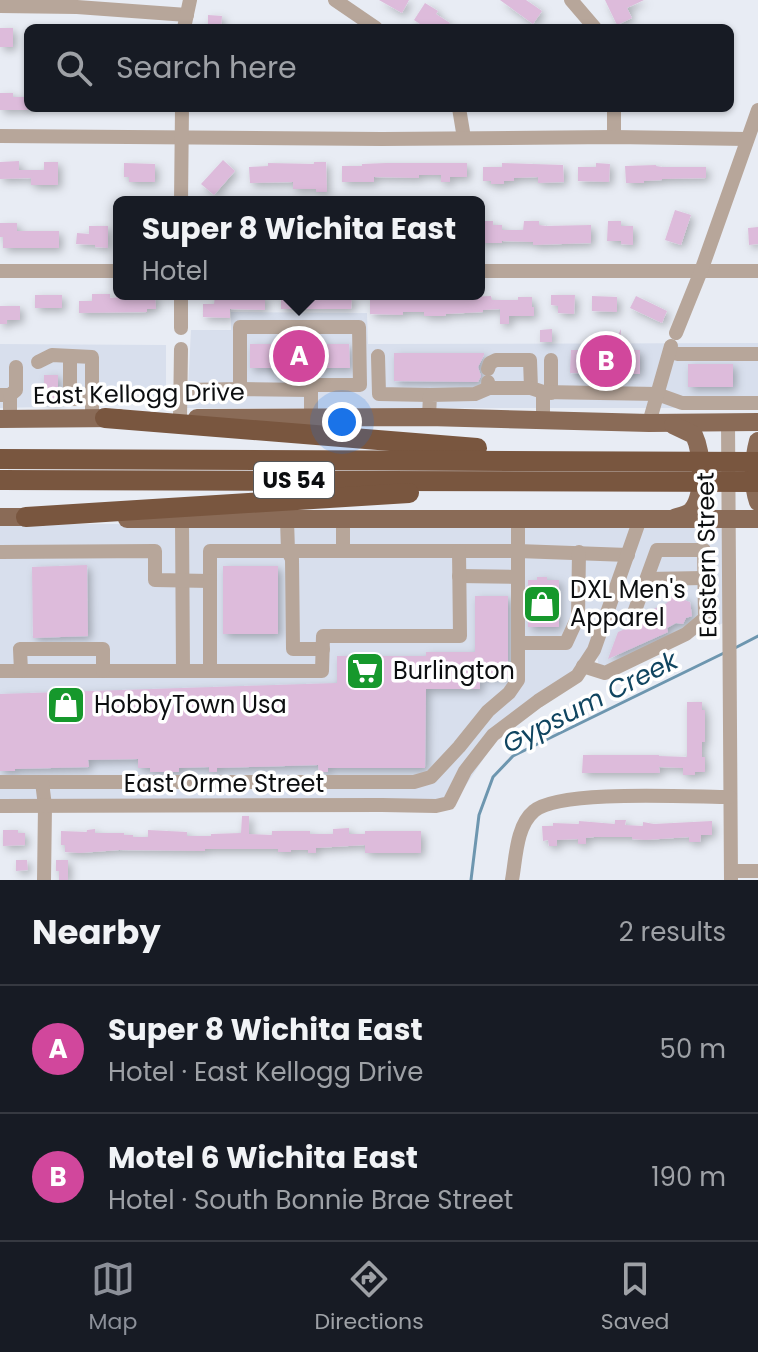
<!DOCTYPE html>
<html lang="en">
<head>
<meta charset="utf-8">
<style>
  :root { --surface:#171b24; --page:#20242c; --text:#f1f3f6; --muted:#9ea1a6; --line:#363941; --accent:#8c9099 }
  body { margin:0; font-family:Poppins,sans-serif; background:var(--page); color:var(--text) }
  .you { position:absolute; left:342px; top:422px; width:28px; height:28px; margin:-20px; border:6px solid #fff; border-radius:50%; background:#1a73e8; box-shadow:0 0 0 12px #1a73e833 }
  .badge { display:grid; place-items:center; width:52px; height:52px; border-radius:50%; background:var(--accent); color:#fff; font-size:26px; font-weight:700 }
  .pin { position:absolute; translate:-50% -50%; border:4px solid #fff; box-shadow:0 2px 8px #0006 }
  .popup { position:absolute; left:113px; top:196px; width:372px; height:104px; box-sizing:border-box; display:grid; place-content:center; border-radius:12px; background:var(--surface); filter:drop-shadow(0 2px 6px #0005); font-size:26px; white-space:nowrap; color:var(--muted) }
  .popup b { font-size:30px; color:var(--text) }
  .popup::after { content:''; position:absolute; left:50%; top:100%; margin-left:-16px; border:16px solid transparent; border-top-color:var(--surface) }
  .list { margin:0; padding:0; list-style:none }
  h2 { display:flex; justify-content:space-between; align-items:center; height:104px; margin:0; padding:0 32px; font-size:34px }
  h2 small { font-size:26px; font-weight:400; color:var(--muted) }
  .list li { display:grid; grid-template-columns:52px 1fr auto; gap:24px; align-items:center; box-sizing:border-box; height:128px; padding:0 32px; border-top:2px solid var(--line) }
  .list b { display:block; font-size:30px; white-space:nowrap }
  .list p { margin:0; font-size:26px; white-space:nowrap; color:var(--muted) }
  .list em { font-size:26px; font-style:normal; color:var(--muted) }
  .icon { flex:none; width:44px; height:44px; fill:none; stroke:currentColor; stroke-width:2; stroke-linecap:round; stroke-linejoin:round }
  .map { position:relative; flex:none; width:758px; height:880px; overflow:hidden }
  .search { position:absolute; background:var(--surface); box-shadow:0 2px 6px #0004; left:24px; right:24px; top:24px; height:88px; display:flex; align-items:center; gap:20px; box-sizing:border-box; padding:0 28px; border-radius:12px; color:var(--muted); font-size:30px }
  .sheet { height:360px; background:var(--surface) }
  nav { display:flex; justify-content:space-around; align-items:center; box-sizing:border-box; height:112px; border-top:2px solid var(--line); background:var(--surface); font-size:22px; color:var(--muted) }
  nav a { display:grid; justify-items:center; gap:4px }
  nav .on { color:var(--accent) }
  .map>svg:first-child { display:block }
</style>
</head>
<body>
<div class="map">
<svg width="758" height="880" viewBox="0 0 758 880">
  <defs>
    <filter id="shadow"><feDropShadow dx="3.5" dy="3.5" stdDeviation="4" flood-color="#0004"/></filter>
  </defs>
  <rect width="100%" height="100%" fill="#e8ecf4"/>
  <g fill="#d8dfed">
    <polygon points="231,312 367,313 368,344 758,343 758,408 187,408 191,330 231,330"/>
    <polygon points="0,344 166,345 166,404 0,408"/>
    <polygon points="0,524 731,524 732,619 601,679 597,656 579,680 496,740 454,803 0,809"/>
  </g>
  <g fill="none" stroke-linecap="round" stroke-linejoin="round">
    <g stroke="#6d96af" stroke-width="3">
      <polyline points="733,649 758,636"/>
      <polyline points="471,880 479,815 493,777 513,756 726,652"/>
    </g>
  </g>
  <g fill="#ddbbdb" filter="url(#shadow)">
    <polygon points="379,0 409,0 402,13"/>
    <polygon points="500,0 526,0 542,11 533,24"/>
    <polygon points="605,0 644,0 627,8 632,18 617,25"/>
    <polygon points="425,3 438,11 436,14 450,23 447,28 426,28 414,20"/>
    <polygon points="208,15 222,16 221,28 208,28"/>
    <rect x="0" y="28" width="13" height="19"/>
    <polygon points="0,93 13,93 13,97 28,97 28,110 0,110"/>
    <polygon points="223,160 235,171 214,195 201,184"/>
    <polygon points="19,161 19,170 44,170 44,162 58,162 58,185 31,185 31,178 0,179 0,162"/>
    <polygon points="314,162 326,162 327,192 316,192 316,189 293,189 293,182 250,183 249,167 268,166 268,163 314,164"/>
    <polygon points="124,163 155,164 155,182 129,182 129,177 124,177"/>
    <polygon points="386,163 467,163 467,177 450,177 450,182 441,182 441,175 419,175 419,178 374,177 374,182 342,182 342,166 362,166 362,164"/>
    <polygon points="502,163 563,165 564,182 538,183 538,177 514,178 514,181 504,181 504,184 491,184 491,181 483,181 483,167 502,167"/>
    <polygon points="596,163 610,164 609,182 578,181 578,167 596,167"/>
    <polygon points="656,165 656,166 662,167 706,167 706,178 662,179 662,180 644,181 644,183 626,183 625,166"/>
    <polygon points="675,210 691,215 681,245 665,240"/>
    <polygon points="485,221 493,221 493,225 502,225 502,230 523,230 524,221 539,221 539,225 546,226 591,225 591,243 533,245 533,242 502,241 502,243 479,243 479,227 485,227"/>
    <polygon points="608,221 621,221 621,226 633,226 633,245 621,244 621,241 607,241"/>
    <polygon points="0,223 17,223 17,231 59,231 59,248 3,248 3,237 0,237"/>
    <polygon points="89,226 108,226 108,248 95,247 95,245 76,244 77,233 89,234"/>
    <polygon points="758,227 758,244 749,245 748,228"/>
    <polygon points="92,294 110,294 110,298 155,294 156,309 147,309 147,312 79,313 79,301 92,301"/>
    <rect x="35" y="295" width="27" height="13"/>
    <polygon points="215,295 265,296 265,310 230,309 230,318 203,317 203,304 214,304"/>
    <polygon points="551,295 575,295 574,314 558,313 558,306 551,305"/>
    <polygon points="281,296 352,296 351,309 281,309"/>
    <polygon points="433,296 446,296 446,298 491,296 492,300 518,300 518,297 532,297 532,307 534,307 534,316 509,316 509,324 500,324 500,309 483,310 483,312 446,314 445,316 424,316 424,312 403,312 403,315 370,314 370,298 433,300"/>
    <polygon points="592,296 617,297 617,312 592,311"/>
    <polygon points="636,296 667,311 662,323 630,308"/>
    <polygon points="0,306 20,306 20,320 7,320 7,324 0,324"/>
    <polygon points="552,329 552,342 540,342 540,330"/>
    <polygon points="621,329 620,350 640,350 640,374 570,373 571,350 611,350"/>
    <polygon points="250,344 349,344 350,368 304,368 304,378 303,380 295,380 295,377 287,377 287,368 250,368"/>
    <polygon points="394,353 484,353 484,355 478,367 481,376 478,382 394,381"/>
    <rect x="688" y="364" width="45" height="23"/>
    <rect x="44" y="375" width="14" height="27"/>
    <polygon points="87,565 88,636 33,638 32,567"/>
    <rect x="223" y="566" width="55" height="68"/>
    <polygon points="537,577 547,577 547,580 559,580 559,627 528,627 528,580 537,580"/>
    <polygon points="670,595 683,597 684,600 690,602 692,616 686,618 683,624 676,623 667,628 668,632 608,659 618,632 647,620 647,612 667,603"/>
    <polygon points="475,596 508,596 508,677 507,678 480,678 480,689 426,689 425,768 328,768 328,772 319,772 318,765 217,768 217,772 209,772 209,767 179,768 179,772 150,772 150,768 138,768 138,759 88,760 89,767 15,769 15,771 0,771 0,694 337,683 337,656 426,656 426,652 475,652"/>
    <polygon points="687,702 702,702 702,710 705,710 705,742 702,742 702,757 705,757 705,772 695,772 695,775 683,775 683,768 659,767 660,773 582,773 583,755 659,755 659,756 687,757"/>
    <polygon points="242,816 249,816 249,834 272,835 272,831 310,831 310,834 333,834 333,829 349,828 349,834 365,834 365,831 421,831 421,853 365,853 365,845 316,848 316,853 308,853 308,850 291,850 291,852 278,852 278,849 205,849 205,851 119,850 80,853 65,852 65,845 61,845 61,831 87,832 87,830 95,829 95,833 124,833 124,835 133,835 133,837 148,837 148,830 187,832 187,836 211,836 211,834 241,833"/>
    <polygon points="615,820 626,820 625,825 643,826 643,822 654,824 712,821 712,835 701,835 700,842 689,842 689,837 645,840 632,839 632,837 594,837 586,838 586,844 578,844 578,839 557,840 557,846 549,846 548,840 543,841 542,826 553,826 553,823 579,824 579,821 615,824"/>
    <polygon points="3,830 18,830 18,833 25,833 25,845 3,846"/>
    <polygon points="16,860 27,860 28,870 16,871"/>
    <polygon points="56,860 68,860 68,880 59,880 59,871 56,871"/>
  </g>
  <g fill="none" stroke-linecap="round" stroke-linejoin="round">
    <polyline stroke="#c7cbd2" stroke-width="14" stroke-dasharray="14 7" stroke-linecap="butt" points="295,381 304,381"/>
    <g stroke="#b7a69a" stroke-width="14">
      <polyline points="335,0 376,28"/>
      <polyline points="571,0 595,28"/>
      <polyline points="0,6 77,7 187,15"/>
      <polyline points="184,28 190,0"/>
      <polyline points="459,108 464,138"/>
      <polyline points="614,108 614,137"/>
      <polyline points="0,136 382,139 614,137 747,139"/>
      <polyline points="181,202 182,108"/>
      <polyline points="0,271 119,271"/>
      <polyline points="479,271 758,271"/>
      <polyline points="181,294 181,328"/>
      <polyline points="676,333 701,271 758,110"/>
      <polyline points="670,352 678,354 758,354"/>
      <polyline points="70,356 70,399 92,399"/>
      <polyline points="378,356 379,394 430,395"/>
      <polyline points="551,360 551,393"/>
      <polyline points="38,362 52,355 92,357 92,418"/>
      <polyline points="488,369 490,363 496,360 530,360 531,388 543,392"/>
      <polyline points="489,388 531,388"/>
      <polyline points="240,389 240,327 359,327 360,385 311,385 311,416"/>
      <polyline points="181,390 240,389 311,390"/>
      <polyline points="0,395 10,395 10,419"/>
      <polyline points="10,395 16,390 16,367"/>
      <polyline points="429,417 430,395 475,394 489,388 488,382"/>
      <polyline points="180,418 181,349"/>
      <polyline points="543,419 543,392 657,394 682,403 758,403"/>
      <polyline points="728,422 731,880"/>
      <polyline points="649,423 671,346"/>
      <polyline points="343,519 343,551"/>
      <polyline points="182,520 183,671"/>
      <polyline points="287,520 288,551 292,559 293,649 323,649"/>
      <polyline points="0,552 155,551 155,580 210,581 210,551 518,551 628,555"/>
      <polyline points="459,576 518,577"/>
      <polyline points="647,579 704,578"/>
      <polyline points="210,581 210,671"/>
      <polyline points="518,643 566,643 578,617 579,552"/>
      <polyline points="583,666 605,673 686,634 705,618 704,550 657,550 634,613"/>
      <polyline points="0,671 322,671 323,636 460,636 459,551"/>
      <polyline points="21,671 20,649 103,649 103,671"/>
      <polyline points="0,782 414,782 431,777 459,747 488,711 509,693 518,680 518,519"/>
      <polyline points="42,782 45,806 44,880"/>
      <polyline points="0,806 382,805 436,806 449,803 465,771 493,735 538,701 577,676 594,650 640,519"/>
      <polyline points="731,871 758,871"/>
      <path d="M512,880c4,-22 4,-54 22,-69 25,-22 158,-14 196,-14"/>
    </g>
    <g stroke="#8a6b57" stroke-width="18">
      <polyline points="197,418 429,417 649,423 758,422"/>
      <polyline points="0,419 119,418"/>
      <path d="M673,425l21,10c8,17 11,60 -2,75 -5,5 -12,6 -18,8"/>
      <path d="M758,441c-5,18 -6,44 0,61"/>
      <polyline points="0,517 41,517"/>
      <polyline points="127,519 758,519"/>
    </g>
    <g stroke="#79563f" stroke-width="20">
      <polyline points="105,418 477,448"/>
      <polyline points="0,459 758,462"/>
      <polyline points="0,480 758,482"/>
      <polyline points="26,517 409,493"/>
    </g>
  </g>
  <defs>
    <symbol id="shop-square" viewBox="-11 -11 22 22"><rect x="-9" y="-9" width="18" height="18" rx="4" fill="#16982c" stroke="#fff"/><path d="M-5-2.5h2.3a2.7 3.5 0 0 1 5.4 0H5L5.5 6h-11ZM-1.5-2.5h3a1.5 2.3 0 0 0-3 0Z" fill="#fff"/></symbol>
    <symbol id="supermarket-square" viewBox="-11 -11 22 22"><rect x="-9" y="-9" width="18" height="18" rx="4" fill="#16982c" stroke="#fff"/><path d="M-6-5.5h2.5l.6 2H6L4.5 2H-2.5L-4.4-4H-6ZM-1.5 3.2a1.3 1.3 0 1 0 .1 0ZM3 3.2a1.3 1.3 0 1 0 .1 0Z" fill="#fff"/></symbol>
  </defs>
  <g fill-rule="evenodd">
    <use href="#shop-square" x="520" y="582" width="44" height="44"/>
    <use href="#supermarket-square" x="343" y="649" width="44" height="44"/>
    <use href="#shop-square" x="44" y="683" width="44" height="44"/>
  </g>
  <g text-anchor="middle" stroke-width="7" stroke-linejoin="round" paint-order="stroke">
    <rect fill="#fff" stroke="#555658" stroke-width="2" x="254" y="462" width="80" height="36" rx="6"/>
    <g font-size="22" font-weight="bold" fill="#0c0e10">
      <text x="294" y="488">US 54</text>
    </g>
    <g font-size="24" fill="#0c0e10" stroke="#fff">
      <text transform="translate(139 394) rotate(-1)" y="8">East Kellogg Drive</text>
      <text transform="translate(707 555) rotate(-91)" y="8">Eastern Street</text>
      <text x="224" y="792">East Orme Street</text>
    </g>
    <g font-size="24" fill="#0c0e10" stroke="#fff" text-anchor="start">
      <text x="570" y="598">DXL Men's<tspan x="570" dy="28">Apparel</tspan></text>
      <text x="393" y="679">Burlington</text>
      <text x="94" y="713">HobbyTown Usa</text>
    </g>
    <g font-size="26" font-style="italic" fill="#104560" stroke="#fff">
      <text transform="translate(590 702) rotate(-27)" y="9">Gypsum Creek</text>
    </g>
  </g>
</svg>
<div class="you"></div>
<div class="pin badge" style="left:299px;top:356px;background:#d1479c">A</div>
<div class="popup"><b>Super 8 Wichita East</b>Hotel</div>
<div class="pin badge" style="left:606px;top:361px;background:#d1479c">B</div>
<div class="search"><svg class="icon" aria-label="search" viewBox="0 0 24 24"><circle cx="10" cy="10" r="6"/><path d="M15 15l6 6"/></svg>Search here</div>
</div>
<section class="sheet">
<h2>Nearby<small>2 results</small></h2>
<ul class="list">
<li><span class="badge" style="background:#d1479c">A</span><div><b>Super 8 Wichita East</b><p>Hotel · East Kellogg Drive</p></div><em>50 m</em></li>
<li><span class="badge" style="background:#d1479c">B</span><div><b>Motel 6 Wichita East</b><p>Hotel · South Bonnie Brae Street</p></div><em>190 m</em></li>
</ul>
</section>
<nav>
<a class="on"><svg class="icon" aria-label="map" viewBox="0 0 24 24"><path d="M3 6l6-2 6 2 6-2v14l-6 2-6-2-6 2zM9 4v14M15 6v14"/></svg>Map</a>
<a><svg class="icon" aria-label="directions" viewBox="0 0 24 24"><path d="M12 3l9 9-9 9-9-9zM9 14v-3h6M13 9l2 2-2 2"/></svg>Directions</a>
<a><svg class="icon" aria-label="saved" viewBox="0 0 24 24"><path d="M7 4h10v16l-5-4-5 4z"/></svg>Saved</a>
</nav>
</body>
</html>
